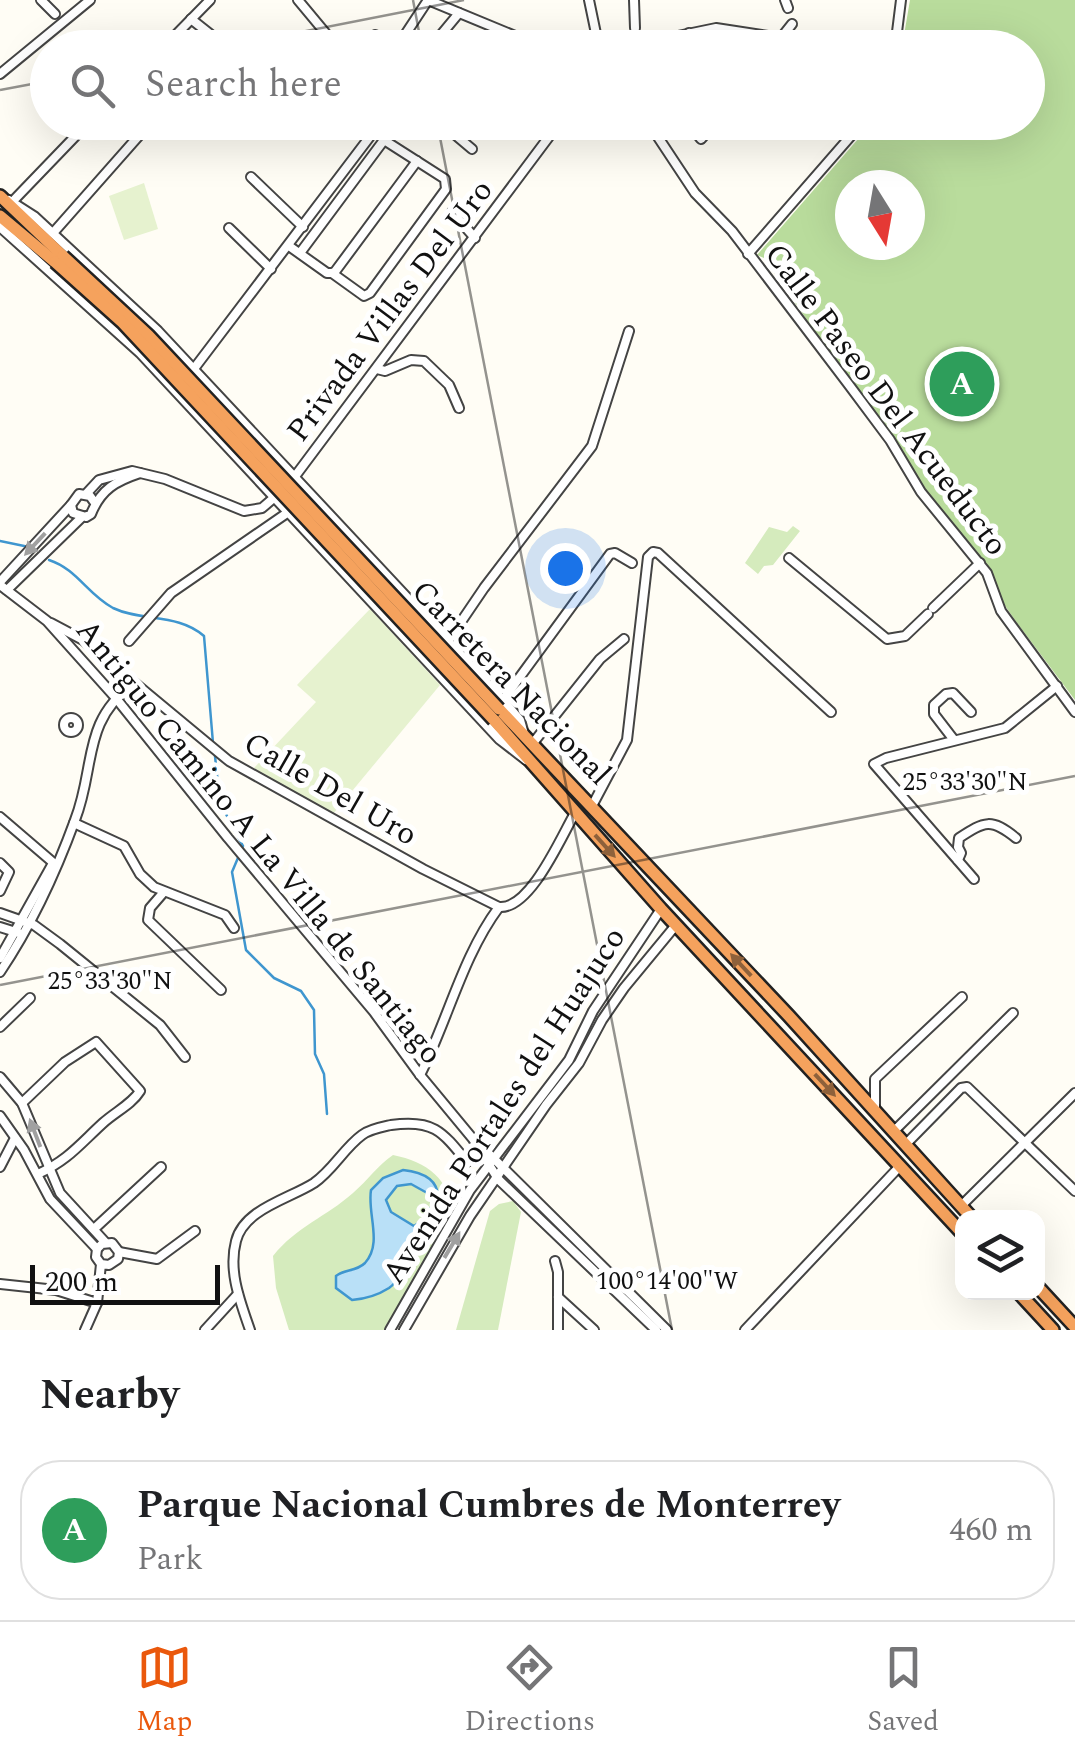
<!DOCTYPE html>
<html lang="en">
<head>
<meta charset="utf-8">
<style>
  :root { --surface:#fff; --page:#f6f6f6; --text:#202124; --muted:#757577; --line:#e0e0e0; --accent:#ea580c }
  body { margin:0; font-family:Spectral,serif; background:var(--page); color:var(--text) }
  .controls { position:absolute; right:30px; bottom:30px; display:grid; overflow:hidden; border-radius:20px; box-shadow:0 10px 40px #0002 }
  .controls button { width:90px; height:90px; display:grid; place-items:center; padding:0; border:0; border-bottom:2px solid var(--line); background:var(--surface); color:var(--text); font:50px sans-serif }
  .compass { position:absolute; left:835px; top:170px; width:90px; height:90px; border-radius:50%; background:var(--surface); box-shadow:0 10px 40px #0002; rotate:169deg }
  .scale { position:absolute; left:30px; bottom:25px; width:190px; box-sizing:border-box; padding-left:10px; border:5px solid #111; border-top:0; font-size:28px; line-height:35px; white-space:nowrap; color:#111; -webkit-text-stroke:8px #fff; paint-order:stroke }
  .you { position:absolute; left:565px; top:568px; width:35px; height:35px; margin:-25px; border:8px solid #fff; border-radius:50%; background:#1a73e8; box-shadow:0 0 0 15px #1a73e833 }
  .badge { display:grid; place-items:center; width:65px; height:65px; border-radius:50%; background:var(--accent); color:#fff; font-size:32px; font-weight:700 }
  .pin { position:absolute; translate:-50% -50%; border:5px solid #fff; box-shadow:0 2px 10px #0006 }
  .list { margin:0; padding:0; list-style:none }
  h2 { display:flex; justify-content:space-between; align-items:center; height:130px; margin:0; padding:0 40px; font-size:42px }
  h2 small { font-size:32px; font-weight:400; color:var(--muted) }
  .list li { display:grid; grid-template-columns:65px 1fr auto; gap:30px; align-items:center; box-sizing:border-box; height:140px; margin:0 20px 20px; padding:0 20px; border:2px solid var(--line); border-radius:40px }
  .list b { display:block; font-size:38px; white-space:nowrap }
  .list p { margin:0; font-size:32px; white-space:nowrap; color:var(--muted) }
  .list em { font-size:32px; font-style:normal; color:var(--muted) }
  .icon { flex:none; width:55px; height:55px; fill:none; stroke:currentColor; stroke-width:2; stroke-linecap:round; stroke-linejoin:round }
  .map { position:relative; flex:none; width:1075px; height:1330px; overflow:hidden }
  .search { position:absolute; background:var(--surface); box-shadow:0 10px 40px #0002; left:30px; right:30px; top:30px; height:110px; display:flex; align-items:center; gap:25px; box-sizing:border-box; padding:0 35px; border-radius:55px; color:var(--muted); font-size:38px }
  .sheet { height:290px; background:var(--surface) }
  nav { display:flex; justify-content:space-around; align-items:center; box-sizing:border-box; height:140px; border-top:2px solid var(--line); background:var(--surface); font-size:28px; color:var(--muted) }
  nav a { display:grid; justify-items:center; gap:5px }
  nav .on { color:var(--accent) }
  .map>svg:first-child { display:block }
</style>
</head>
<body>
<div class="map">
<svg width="1075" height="1330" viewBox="0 0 1075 1330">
  <rect width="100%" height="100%" fill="#fffdf5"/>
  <g fill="#d5ebbd">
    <polygon points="793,526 800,531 773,565 764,566 758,574 745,563 769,527 787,532"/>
    <path d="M393,1155c34,7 58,24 59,61l-66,114h-97l-13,-42 -3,-32c24,-30 53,-39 80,-63 15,-13 24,-27 40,-38z"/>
    <polygon points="513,1201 521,1212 498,1330 456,1330 490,1211 499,1204"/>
  </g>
  <path fill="#b9dc9c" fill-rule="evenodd" d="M910,0h165v700l-58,-77 -253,-365 -7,-3 115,-132 156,-1v-74l-126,-1zM850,185h60v60h-60z"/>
  <g fill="#e6f2cf">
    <polygon points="144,183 158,229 124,240 109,196"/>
    <polygon points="370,609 440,685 333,814 254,768 316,702 297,685"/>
  </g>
  <path fill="#b9e0f7" stroke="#3f96cf" stroke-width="2.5" fill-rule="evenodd" d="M403,1170c54,6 34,45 16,74 -9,13 -16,34 -30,44 -11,7 -24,11 -37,12l-16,-12v-12c8,-7 20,-4 29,-13 18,-20 2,-49 6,-73l12,-12zM411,1184l18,10 3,11 -6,13 -12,8 -23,-14 -5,-12 11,-14z"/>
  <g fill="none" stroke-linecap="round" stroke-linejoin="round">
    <g stroke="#3f96cf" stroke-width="2.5">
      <polyline points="0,541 29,547"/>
      <path d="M49,560c28,9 39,35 64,48 29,14 65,5 91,28l9,107"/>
      <polyline points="215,756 220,803 243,846 232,872 246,950 274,978 301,991 314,1010 315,1054 324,1074 327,1114"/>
    </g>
    <defs>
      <g id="minor">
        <polyline points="41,0 55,14"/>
        <polyline points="298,0 338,48"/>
        <polyline points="589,0 599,48"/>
        <polyline points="634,0 635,28"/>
        <polyline points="785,0 788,8"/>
        <polyline points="191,19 215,38 217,48"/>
        <polyline points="689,33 698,48"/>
        <polyline points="375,35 397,48"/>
        <polyline points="397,47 428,0 544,48"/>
        <polyline points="163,48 210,0"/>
        <polyline points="430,48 459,13"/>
        <polyline points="620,48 716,28 781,38"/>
        <polyline points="773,48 792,24"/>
        <polyline points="895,48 901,0"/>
        <polyline points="0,74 90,0"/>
        <polyline points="440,122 472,149"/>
        <polyline points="648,122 695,193 732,231 849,385 890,440 921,492 987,573 1001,611 1075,712"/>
        <polyline points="687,122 701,139 716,122"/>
        <polyline points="251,177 303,227"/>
        <polyline points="9,200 34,216 158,331 503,700 520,720 524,734"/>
        <polyline points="13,201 89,122"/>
        <polyline points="452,212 475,238"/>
        <polyline points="0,227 140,353 499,739 526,760"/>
        <polyline points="229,228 271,269"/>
        <polyline points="53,233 151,122"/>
        <polyline points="289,246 327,273 334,273 417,161"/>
        <polyline points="300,253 384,140 445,179 446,189 370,293 364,296 332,273"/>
        <polyline points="748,254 863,122"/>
        <polyline points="377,369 385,371 411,360 424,361 449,385 459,408"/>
        <polyline points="193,370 381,122"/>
        <polyline points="293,479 560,122"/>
        <polyline points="86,494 99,480 132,471 165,479 244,511 262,508 276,496"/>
        <path d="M95,503l-5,-7 -11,-2 -8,11 2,8 13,4 5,-3c10,-25 25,-33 49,-41"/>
        <polyline points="789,558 887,639 905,636 928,614"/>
        <polyline points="0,582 71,505"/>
        <polyline points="0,585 47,621 115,697 228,838 374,1012 420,1075 473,1139 498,1179 656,1330"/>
        <polyline points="7,590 81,518"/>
        <polyline points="933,608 980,563"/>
        <path d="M51,623l32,17 146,121 194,108 76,38c31,3 62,-70 76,-94"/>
        <polyline points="129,641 171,593 287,513"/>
        <polyline points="448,641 484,588 592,446 629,331"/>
        <polyline points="503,700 610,554 615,553 632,563"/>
        <circle cx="71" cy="725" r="7"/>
        <polyline points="954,740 934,714 934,705 946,694 953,693 971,712"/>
        <polyline points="533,743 600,659 624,639"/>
        <polyline points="592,806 627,740 648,557 653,552 658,553 831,712"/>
        <polyline points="0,817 56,865"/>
        <polyline points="74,823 124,846 140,874 154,887 225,915 234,928"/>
        <path d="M958,860l3,-7 -3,-6 1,-9c26,-17 32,-20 57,0"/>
        <polyline points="0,863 9,872 0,891"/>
        <polyline points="974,879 874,764 886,758 1005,728 1057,686"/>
        <polyline points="163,893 150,908 148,920 221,990"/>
        <polyline points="0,913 34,925 60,944 160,1025 185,1057"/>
        <polyline points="0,927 19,933"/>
        <polyline points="0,958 52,865"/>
        <path d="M0,972c31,-46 56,-100 75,-152 21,-53 6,-98 59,-137"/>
        <polyline points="0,1027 30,998"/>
        <path d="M420,1075c28,-55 42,-118 79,-168"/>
        <polyline points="0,1077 22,1103 60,1193 105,1242"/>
        <path d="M22,1103l43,-41 31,-20 44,49c-8,13 -25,21 -37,32 -24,22 -35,37 -65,51"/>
        <polyline points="875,1111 875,1079 962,997"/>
        <polyline points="0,1116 24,1150 50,1199 97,1249"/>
        <polyline points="893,1132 1013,1013"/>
        <polyline points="475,1140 667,1330"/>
        <polyline points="905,1145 961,1088 967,1087 1075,1191"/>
        <polyline points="0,1167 15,1138"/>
        <polyline points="961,1206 1075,1093"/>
        <polyline points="94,1229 161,1167"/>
        <polyline points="119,1252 157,1259 195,1231"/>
        <polyline points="555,1261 558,1272 558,1330"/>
        <polyline points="0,1284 56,1290 97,1303"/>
        <polyline points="558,1297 594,1330"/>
        <polyline points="85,1330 97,1303 101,1264 96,1257 97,1249 102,1244 112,1243 119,1252 118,1259 109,1265 101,1264"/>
        <polyline points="205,1330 238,1294"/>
        <path d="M250,1330c-10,-29 -22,-59 -14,-89 8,-32 53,-42 78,-58 19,-13 30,-35 48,-48 8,-6 20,-8 29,-10 42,-6 51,6 76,37"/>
        <polyline points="390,1330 470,1190 569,1060 593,1011 661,909"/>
        <polyline points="404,1330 470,1216 546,1105 579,1063 602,1020 624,988 676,925"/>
        <polyline points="745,1330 900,1166"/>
      </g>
      <g id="highway">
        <polyline points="0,196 63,256"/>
        <polyline points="0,216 55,262"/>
        <polyline points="499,709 788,1015 972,1218"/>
        <polyline points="494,720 661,909 962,1233"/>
        <polyline points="1038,1287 1075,1327"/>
        <polyline points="1018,1292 1053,1330"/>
      </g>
    </defs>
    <use href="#minor" stroke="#444" stroke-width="12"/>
    <use href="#highway" stroke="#222" stroke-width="16"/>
    <use href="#minor" stroke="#fff" stroke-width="8"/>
    <use href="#highway" stroke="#f5a25d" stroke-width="11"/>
    <defs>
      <g id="highway-bridge">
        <polyline points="63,256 148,335 499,709"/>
        <polyline points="55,262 123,323 494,720"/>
      </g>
    </defs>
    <use href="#highway-bridge" stroke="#222" stroke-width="16" stroke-linecap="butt"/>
    <use href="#highway-bridge" stroke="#f5a25d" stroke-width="11"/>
  </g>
  <defs><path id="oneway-solid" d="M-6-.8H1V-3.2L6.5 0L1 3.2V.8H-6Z" transform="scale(2.5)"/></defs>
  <g fill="#a0a0a0">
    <use href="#oneway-solid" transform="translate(35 544) rotate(133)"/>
    <use href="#oneway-solid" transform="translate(35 1133) rotate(-111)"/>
    <use href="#oneway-solid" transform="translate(452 1245) rotate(-59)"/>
  </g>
  <g fill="#8e613b">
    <use href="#oneway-solid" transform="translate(605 846) rotate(48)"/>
    <use href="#oneway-solid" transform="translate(741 965) rotate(-133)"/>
    <use href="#oneway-solid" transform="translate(825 1085) rotate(47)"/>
  </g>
  <path fill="none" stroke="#111" stroke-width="2.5" stroke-opacity="0.45" d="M413,0l9,48M220,48l244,-48M0,90l48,-9M437,122l235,1208M0,985l1075,-209"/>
  <g text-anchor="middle" stroke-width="10" stroke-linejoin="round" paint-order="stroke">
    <g font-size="32" fill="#111" stroke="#fff">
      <text transform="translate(389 310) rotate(-53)" y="11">Privada Villas Del Uro</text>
      <text transform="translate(887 399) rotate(53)" y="11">Calle Paseo Del Acueducto</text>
      <text transform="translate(512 682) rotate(46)" y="11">Carretera Nacional</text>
      <text transform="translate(331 788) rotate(30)" y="11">Calle Del Uro</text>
      <text transform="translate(260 841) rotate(51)" y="11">Antiguo Camino A La Villa de Santiago</text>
      <text transform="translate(503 1105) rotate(-57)" y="11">Avenida Portales del Huajuco</text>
    </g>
  </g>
  <g font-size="25" text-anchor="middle" fill="#111" stroke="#fff" stroke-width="10" stroke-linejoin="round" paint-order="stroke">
    <text x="965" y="790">25°33'30"N</text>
    <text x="110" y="989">25°33'30"N</text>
    <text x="667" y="1289">100°14'00"W</text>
  </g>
</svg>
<div class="controls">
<button><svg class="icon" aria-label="layers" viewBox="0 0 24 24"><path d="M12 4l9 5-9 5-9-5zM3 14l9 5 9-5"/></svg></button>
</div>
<svg class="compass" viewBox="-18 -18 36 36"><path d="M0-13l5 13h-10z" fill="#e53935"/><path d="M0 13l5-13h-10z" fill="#757577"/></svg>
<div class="scale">200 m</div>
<div class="you"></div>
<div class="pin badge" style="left:962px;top:384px;background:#2e9e5b">A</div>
<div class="search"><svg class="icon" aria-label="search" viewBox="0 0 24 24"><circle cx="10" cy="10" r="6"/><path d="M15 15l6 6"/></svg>Search here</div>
</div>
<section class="sheet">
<h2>Nearby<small></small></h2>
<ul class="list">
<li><span class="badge" style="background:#2e9e5b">A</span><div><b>Parque Nacional Cumbres de Monterrey</b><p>Park</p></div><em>460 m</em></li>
</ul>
</section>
<nav>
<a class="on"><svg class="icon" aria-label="map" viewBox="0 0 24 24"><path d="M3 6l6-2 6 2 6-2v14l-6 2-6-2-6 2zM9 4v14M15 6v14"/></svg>Map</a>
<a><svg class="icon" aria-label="directions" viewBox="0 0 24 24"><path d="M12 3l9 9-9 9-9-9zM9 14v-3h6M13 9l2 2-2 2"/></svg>Directions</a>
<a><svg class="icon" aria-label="saved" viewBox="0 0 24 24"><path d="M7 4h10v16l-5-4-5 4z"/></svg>Saved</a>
</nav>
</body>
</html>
